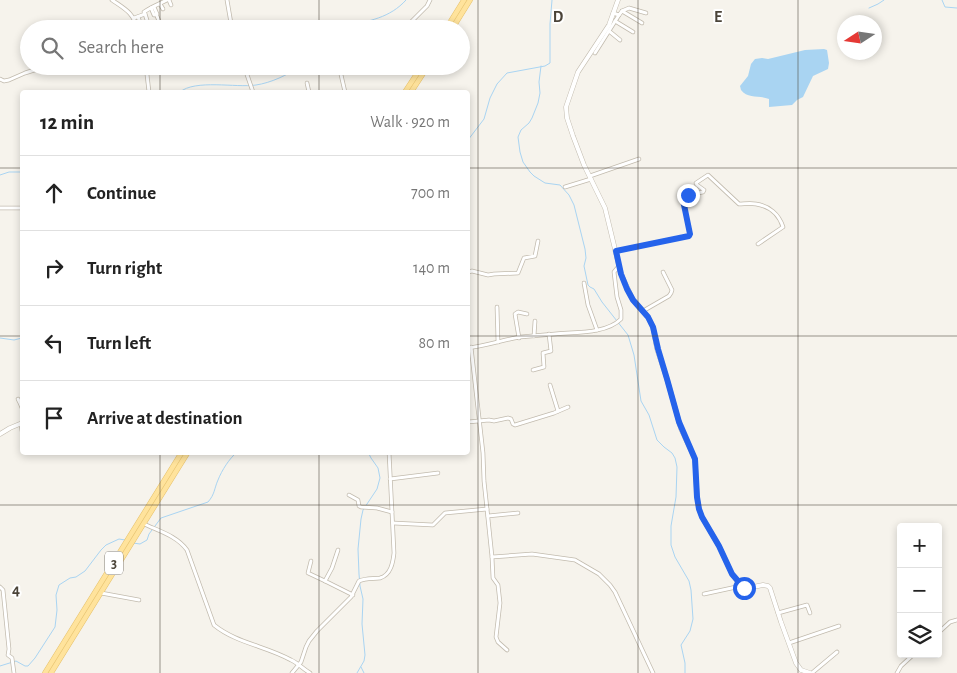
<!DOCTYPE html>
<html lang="en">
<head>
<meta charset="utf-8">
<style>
  :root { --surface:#fff; --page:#f2f2f2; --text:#222; --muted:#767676; --line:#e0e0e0 }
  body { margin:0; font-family:"Alegreya Sans",sans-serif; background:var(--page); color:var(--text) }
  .controls { position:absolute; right:15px; bottom:15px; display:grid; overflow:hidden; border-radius:5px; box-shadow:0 2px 8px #0003 }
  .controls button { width:45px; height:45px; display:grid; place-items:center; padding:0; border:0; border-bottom:1px solid var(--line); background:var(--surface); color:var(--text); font:25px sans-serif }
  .compass { position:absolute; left:837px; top:15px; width:45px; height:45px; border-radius:50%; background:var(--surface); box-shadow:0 2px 8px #0003; rotate:258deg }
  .stop { position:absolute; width:15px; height:15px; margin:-11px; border:4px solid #2563eb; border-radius:50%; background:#fff }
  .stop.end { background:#2563eb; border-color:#fff; box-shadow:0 1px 5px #0008 }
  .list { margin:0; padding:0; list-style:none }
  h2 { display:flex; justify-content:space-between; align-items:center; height:65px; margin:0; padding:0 20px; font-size:21px }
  h2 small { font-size:16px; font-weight:400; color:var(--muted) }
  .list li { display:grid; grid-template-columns:32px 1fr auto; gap:15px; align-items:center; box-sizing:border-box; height:75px; padding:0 20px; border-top:1px solid var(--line) }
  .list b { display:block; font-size:19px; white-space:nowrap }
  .list em { font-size:16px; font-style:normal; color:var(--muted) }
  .icon { flex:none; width:28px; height:28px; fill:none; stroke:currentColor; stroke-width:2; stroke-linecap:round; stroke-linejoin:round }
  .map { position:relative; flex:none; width:957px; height:673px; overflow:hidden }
  .search { position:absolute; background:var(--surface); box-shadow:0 2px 8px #0003; left:20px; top:20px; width:450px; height:55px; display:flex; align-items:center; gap:12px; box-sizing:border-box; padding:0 18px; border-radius:28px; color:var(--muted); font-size:19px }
  .panel { position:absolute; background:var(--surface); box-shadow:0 2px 8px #0003; left:20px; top:90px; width:450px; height:365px; border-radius:5px }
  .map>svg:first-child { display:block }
</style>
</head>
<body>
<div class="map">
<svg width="957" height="673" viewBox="0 0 957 673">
  <rect width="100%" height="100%" fill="#f6f3ec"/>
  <path fill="#a9d4f2" d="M824,49l3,1 2,13 -1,6 -15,7 -10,21 -6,3 -5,5 -23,2v-8c-10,-4 -21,0 -28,-9l-1,-4 8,-10 3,-12 4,-5 7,-1 6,1 37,-9z"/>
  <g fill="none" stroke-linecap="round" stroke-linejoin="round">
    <g stroke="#a9d4f2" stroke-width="1">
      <polyline points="942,0 945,7 957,8"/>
      <polyline points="869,8 878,4 884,0"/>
      <path d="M341,29l5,-3c23,-5 44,-8 60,-26"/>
      <polyline points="541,66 539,82 540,93 538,103 532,118 529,123 521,130 518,137 520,152 523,162 530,172 534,176 545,183 560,185 569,195 574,205 585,249 586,258 584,266 588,285 590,287 594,289 602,302 628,335 634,355 641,401 649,415 657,440 664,447 672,453 675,458 677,467 676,497 671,526 671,545 675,557 689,581 691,590 693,619 690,631 681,645 685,663 685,673"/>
      <path d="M180,92c15,-13 56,-4 76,-7 14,-2 33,-10 43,-19"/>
      <polyline points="468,140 484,119 490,98 497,84 507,73 545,66 550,63 550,24 552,0"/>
      <polyline points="0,175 9,172 22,172"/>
      <polyline points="0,338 14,340 22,338"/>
      <path d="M133,543l7,1 7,-4 2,-6 12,-16 47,-16c7,-8 6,-13 10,-22 4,-10 11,-21 19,-28"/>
      <polyline points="0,666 16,661 25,666 28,666 35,658 55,627 57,610 56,595 59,585 70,578 76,577 85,571 101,550 106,545 119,539 125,540"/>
      <polyline points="361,667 364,673"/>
      <polyline points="357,673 364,661 365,655 362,624 363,599 360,586 359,574 358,549 361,519 363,510 377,489 380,478 378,468 371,458 368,452"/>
    </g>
    <defs>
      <g id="minor">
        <path d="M112,0c13,9 22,13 25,29"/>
        <polyline points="169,0 171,5"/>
        <polyline points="227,0 232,29"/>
        <polyline points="160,4 163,9"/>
        <polyline points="151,8 154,15 157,14 154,7"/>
        <polyline points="622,11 642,23"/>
        <polyline points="613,13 619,15 622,11 629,8 646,13"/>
        <polyline points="145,14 147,20"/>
        <polyline points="156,14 160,23"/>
        <polyline points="138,17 141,25"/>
        <path d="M134,18l11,-4 -1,-2c7,-5 15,-8 23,-12"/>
        <polyline points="615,21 633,32"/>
        <polyline points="404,29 427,6 430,0"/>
        <polyline points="609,31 620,40"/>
        <polyline points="595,53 619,15"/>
        <polyline points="146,66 149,92"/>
        <polyline points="244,66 253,92"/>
        <polyline points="339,66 345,92"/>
        <polyline points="0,79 4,81 9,80 25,73 47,66"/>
        <polyline points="307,83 309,92"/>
        <polyline points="590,176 639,159"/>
        <polyline points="565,187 591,179"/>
        <polyline points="0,208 22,208"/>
        <path d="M615,251l74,-15 1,-2 -7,-34 5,-5 15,-3 1,-2 -7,-5 -1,-2 12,-8 31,29c5,0 11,-1 17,0 13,2 23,10 27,23l-25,17"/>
        <polyline points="468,272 472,271 488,275 494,274 518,273 524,258 535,256 538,241"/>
        <polyline points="584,283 588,305 597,330"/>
        <polyline points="497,307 498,342"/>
        <polyline points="643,311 669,296 671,293 672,290 663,272"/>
        <polyline points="534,336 535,321"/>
        <polyline points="519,338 515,314 518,312 527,314"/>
        <polyline points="471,347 483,453 484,481 487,509"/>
        <path d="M468,348c17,-2 35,-8 52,-11 12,-1 24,-2 35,-3 20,-2 51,0 66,-15v-9l-4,-13 -3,-25 5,-6"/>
        <polyline points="533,370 544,367 543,353 551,351 549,334"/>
        <polyline points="550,385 558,411"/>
        <polyline points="18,399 20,403 22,408"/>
        <polyline points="468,422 489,420 494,421 508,418 511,419 513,424 515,425 554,413 568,407"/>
        <polyline points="21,424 22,431"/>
        <polyline points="390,479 438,473"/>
        <polyline points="349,495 358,500 359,506 361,507 377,508 392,512"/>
        <polyline points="488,516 518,513"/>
        <polyline points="393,523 433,525 445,513 487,509 492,557 532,554 575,560 599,574 610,585 615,592 653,673"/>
        <path d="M144,524c15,7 33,12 43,26l27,75c22,18 52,21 77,35 7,3 12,9 19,13"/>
        <polyline points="338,550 332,568 325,581 353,595"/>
        <polyline points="492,557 493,578 498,585 500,603 496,637 498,642 507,650"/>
        <polyline points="311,561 308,573 325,581"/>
        <polyline points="0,587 3,590 9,649 8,655 12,658 14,673"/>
        <polyline points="101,593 139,600"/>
        <polyline points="704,594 741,586"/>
        <polyline points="778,613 807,605 810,613"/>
        <polyline points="938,633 950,622 957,620"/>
        <polyline points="789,643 839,626"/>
        <path d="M292,673l9,-11 5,-15 3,-6 8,-10 34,-34 8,-16c7,-3 14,-2 21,-3 11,-3 13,-16 14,-25l-5,-101"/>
        <polyline points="812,673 837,652"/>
        <polyline points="897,673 901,666 914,654"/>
      </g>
      <g id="tertiary">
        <polyline points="618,0 609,25 578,72 566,107 567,118 573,136 584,165 605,208 621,274 633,300 648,317 653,327 657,349 667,379 681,429 695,459 697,497 699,509 702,517 719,546 732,574 741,586 744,588 748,588 763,585 768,586 770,588 781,622 796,663 801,670 810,673"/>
        <polyline points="0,434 10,428 22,423"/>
      </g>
      <g id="primary">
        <polyline points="446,29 464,0"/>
        <polyline points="452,29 470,0"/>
        <polyline points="405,92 422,66"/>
        <polyline points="411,92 428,66"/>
        <polyline points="45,673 182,452"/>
        <polyline points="51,673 188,452"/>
      </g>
    </defs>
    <use href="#minor" stroke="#c2bbae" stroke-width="4.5"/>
    <use href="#tertiary" stroke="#c2bbae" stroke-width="5"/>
    <use href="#primary" stroke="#e6c16a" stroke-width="5.5"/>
    <use href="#minor" stroke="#fff" stroke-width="3"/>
    <use href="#tertiary" stroke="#fff" stroke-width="4"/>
    <use href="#primary" stroke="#ffe39c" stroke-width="4.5"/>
  </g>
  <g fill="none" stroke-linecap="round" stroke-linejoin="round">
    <polyline stroke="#2563eb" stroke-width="6" points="688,195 683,200 690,234 689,236 616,251 621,274 627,289 633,300 648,317 653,327 658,349 667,379 679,422 695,459 697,497 699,509 702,517 719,546 732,574 744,588"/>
  </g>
  <path fill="none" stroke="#4b4439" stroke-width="1" stroke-opacity="0.55" d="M160,0v29M319,0v29M478,0v673M638,0v673M798,0v673M160,66v26M319,66v26M0,168h22M468,168h489M0,336h22M468,336h489M160,452v221M319,452v221M0,505h957"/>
  <g text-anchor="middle" stroke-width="4" stroke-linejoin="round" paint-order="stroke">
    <rect fill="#fff" stroke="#817c74" stroke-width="1" x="105" y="551.5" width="18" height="23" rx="4"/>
    <g font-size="14" font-weight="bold" fill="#4b4439">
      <text x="114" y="568">3</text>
    </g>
  </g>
  <g font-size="16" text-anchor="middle" font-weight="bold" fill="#4b4439" stroke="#fff" stroke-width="4" stroke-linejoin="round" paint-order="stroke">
    <text x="558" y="22">D</text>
    <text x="718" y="22">E</text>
    <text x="16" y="595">4</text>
  </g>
</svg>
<div class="controls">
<button>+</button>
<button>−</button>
<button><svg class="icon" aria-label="layers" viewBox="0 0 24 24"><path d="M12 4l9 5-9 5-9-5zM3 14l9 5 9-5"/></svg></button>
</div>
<svg class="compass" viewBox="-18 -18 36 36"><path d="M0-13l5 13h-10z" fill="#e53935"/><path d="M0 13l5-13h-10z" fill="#767676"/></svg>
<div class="stop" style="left:744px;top:588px"></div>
<div class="stop end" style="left:688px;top:195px"></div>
<div class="search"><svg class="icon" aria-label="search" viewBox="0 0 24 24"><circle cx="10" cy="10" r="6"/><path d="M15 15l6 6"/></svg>Search here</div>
<section class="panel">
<h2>12 min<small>Walk · 920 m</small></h2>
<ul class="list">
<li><svg class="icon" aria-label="ahead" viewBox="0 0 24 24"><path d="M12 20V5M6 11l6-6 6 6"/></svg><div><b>Continue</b></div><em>700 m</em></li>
<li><svg class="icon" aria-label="right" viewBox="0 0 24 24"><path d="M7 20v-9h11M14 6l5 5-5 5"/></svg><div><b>Turn right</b></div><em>140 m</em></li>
<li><svg class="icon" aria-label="left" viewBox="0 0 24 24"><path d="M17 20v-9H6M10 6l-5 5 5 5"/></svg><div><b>Turn left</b></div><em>80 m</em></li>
<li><svg class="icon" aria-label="arrive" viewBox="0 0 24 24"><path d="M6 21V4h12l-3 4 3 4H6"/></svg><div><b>Arrive at destination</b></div></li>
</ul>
</section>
</div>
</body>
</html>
